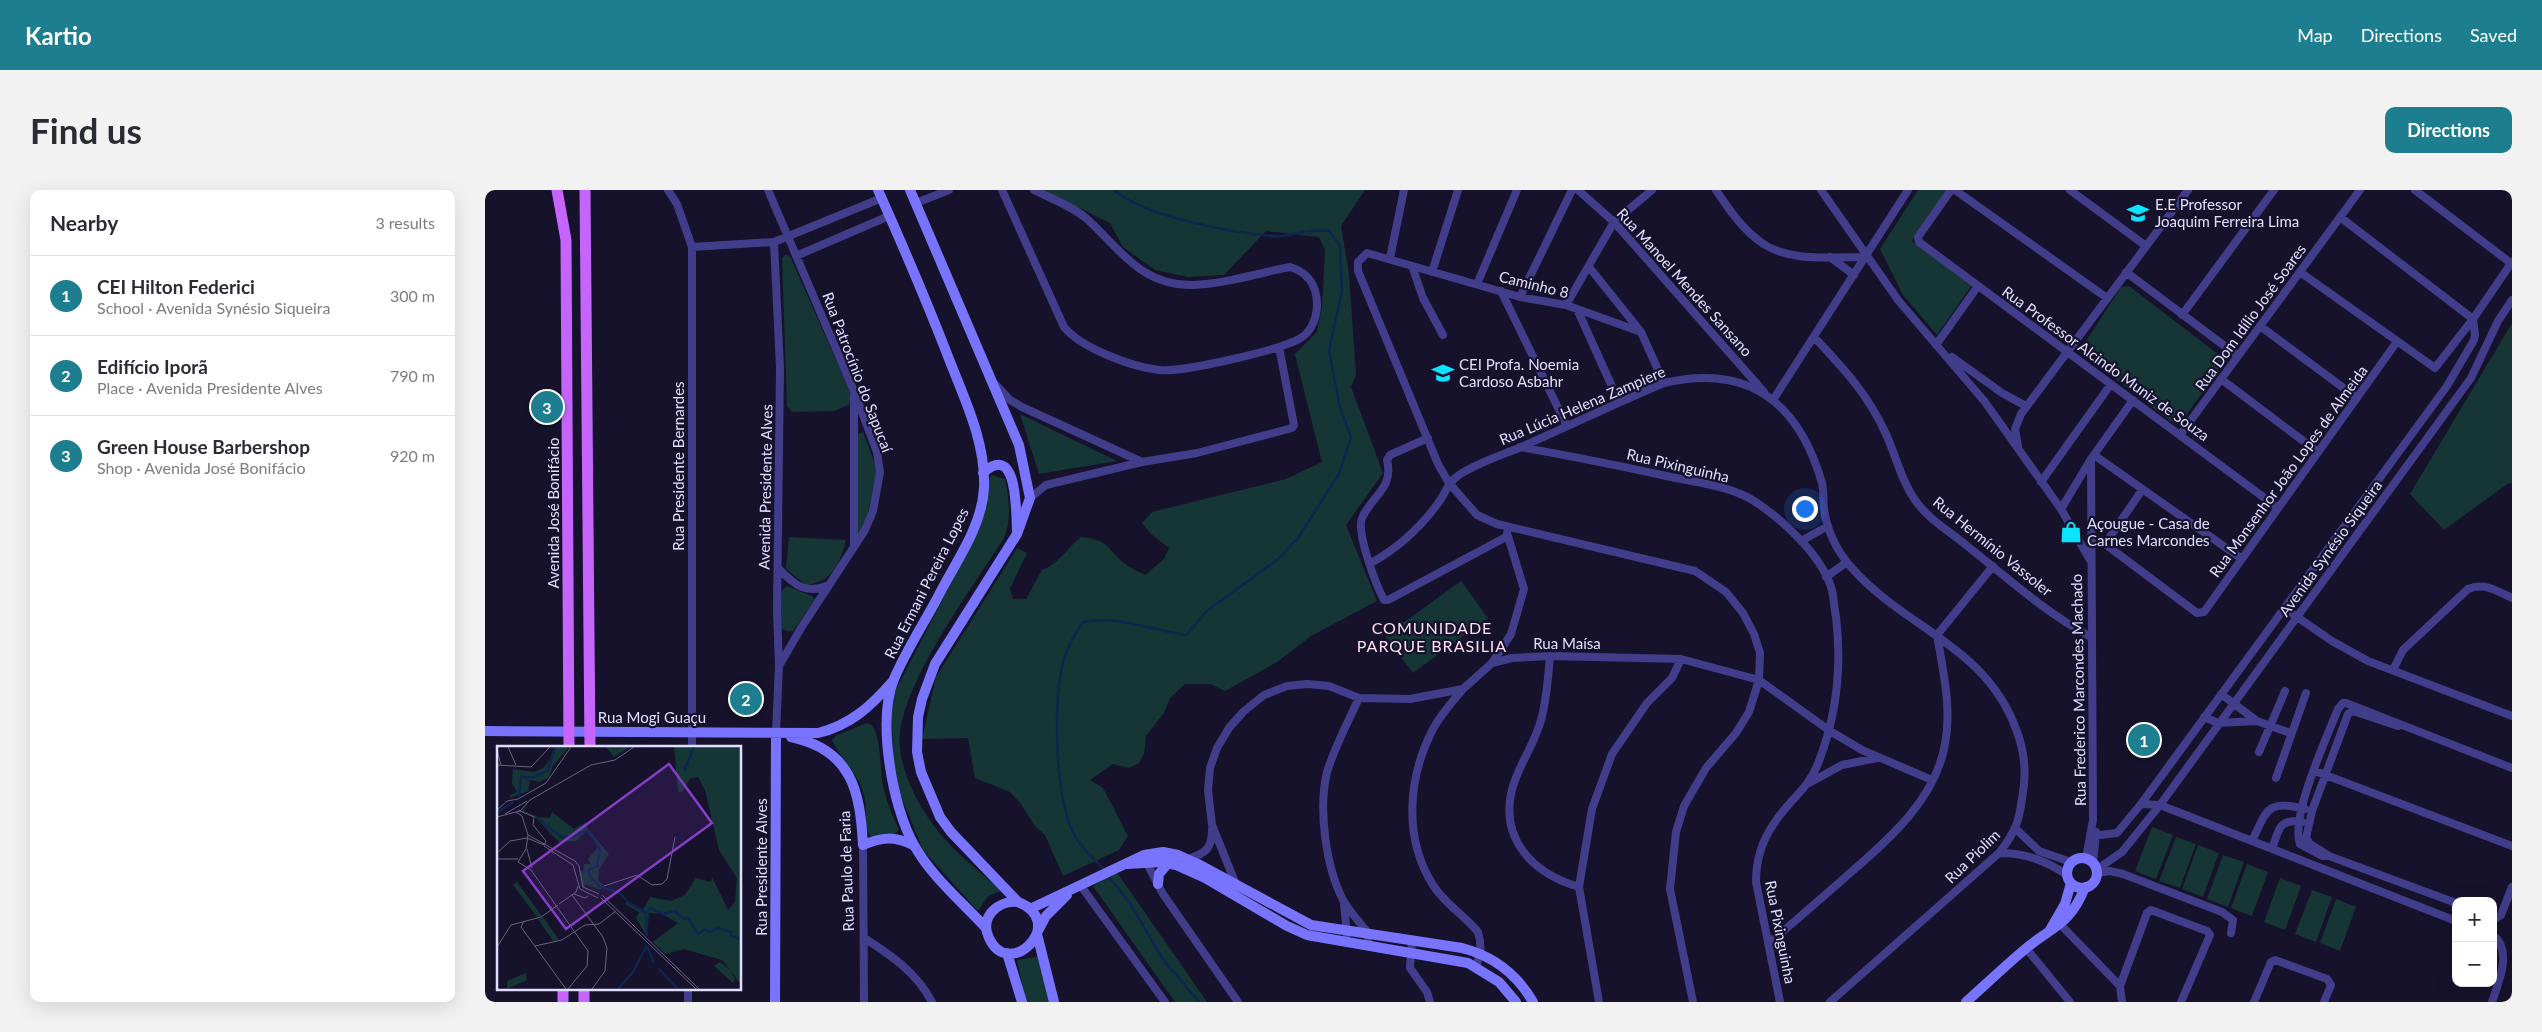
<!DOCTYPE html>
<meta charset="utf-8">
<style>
:root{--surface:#fff;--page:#f2f2f3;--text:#2b2b33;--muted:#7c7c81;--line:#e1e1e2;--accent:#1c7e8e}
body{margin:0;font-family:Lato,sans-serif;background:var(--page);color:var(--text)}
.controls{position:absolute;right:15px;bottom:15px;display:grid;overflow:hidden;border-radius:10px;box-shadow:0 5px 20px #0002}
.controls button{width:45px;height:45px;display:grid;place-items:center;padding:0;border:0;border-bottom:1px solid var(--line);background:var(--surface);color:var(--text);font:25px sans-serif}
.you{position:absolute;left:1319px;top:318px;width:18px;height:18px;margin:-12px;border:4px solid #fff;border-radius:50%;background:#1a73e8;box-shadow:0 0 0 8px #1a73e833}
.badge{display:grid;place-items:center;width:32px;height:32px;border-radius:50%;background:var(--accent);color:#fff;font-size:16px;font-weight:700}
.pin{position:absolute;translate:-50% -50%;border:2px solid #fff;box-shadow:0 1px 5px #0006}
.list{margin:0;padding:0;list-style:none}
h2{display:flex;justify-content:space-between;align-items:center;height:65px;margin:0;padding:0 20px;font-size:21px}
h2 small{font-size:16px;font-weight:400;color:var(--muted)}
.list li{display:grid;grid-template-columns:32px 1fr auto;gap:15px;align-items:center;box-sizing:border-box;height:80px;padding:0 20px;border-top:1px solid var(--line)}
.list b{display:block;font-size:19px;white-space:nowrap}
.list p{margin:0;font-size:16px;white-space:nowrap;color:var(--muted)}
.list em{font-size:16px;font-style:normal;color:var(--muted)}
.map{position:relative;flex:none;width:2027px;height:812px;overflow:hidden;border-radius:10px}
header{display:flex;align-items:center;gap:30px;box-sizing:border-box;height:70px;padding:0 25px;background:var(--accent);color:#fff}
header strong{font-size:24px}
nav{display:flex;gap:28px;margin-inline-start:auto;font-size:18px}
.intro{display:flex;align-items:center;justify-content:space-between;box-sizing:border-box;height:120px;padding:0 30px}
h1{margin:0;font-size:35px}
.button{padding:12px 22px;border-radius:10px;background:var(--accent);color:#fff;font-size:18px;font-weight:700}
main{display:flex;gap:30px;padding:0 30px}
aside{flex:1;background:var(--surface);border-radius:10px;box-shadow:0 5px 20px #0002}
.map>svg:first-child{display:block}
.green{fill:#153635}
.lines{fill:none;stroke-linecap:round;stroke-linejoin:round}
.stream{stroke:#0d254f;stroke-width:2.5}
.street{stroke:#413d8b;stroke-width:8}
.secondary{stroke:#7974fe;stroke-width:10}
.primary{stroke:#c665fe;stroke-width:11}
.labels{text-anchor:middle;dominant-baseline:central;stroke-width:4.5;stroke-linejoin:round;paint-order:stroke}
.poi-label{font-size:15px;fill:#e1ddff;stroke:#16122c;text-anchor:start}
.street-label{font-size:15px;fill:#e1ddff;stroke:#16122c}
.neighbourhood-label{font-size:16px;letter-spacing:1px;fill:#ffdff3;stroke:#16122c}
.inset-river{fill:none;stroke:#0d254f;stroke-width:2.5}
.inset-road{fill:none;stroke:#676380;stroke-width:1}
.view{fill:#853ec5;fill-opacity:0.15;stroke:#853ec5;stroke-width:2.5}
.inset-edge{fill:none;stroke:#e1ddff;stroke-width:2.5}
</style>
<header>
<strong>Kartio</strong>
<nav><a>Map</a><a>Directions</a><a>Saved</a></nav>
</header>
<div class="intro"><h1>Find us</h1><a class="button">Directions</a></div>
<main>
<aside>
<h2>Nearby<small>3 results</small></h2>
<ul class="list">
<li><span class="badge">1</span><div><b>CEI Hilton Federici</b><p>School · Avenida Synésio Siqueira</p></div><em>300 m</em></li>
<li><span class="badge">2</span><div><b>Edifício Iporã</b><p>Place · Avenida Presidente Alves</p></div><em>790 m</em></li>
<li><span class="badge">3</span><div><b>Green House Barbershop</b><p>Shop · Avenida José Bonifácio</p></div><em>920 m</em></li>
</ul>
</aside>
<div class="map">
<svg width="2027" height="812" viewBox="0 0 2027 812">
<rect width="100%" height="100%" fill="#16122c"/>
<path class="green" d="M558 0H880L856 36 864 84 871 185 866 197 898 283 861 335 892 411 826 446 792 472 740 501 725 494H700L685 508 679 523 661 546 659 564 654 573 644 578 628 574 605 590 618 598 643 646 634 660 578 686 560 645 550 636 536 614 525 602 490 588 483 548 437 549 451 487 532 358 542 363 525 398 528 409H541L557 380C574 374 582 358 596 347 624 350 621 358 639 373 645 378 653 381 660 385L679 369 684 358 666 344 657 333 667 322 801 289 837 272 810 164 832 142 837 117 840 60 834 47 781 41 739 85 703 87 670 80 638 57 625 33Z
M1433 0H1461L1427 51 1487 95 1452 145 1418 105 1395 59Z
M301 64 306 68 312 82 367 206 364 215 349 221 307 222 302 216 297 68Z
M1644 96 1738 168 1739 172 1700 227 1694 232 1688 233 1598 164 1596 159 1636 97Z
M2027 133V293L2022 294 1959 340 1925 304Z
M535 224 632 271 554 284Z
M378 242 392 279 381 333 375 342 369 340 370 245Z
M507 285 520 289C524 310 527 328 519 348 489 396 408 503 415 559 419 591 437 622 457 646 474 666 497 683 516 701L503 706 493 721 438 660 409 589 406 509 494 340 503 290Z
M304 347 361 350C355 373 348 392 321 395L301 379Z
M976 391 1003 428 928 483 900 446Z
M302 396 327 406 330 409 308 441H301L295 437 296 401Z
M382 533 387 535C396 550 395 572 397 590 400 607 406 624 414 639L410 644 386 647C377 635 383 619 379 605 374 583 355 569 347 550L352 545Z
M1667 637 1688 645 1671 689 1650 681Z
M1691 647 1711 654 1695 698 1674 691Z
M1713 655 1734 663 1718 707 1697 699Z
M1738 665 1759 672 1743 717 1722 709Z
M1762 674 1783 682 1767 726 1746 718Z
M631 681 722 812H690L608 696Z
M1795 688 1816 696 1800 740 1779 732Z
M1827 700 1847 707 1831 752 1810 744Z
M1851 709 1871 717 1855 761 1835 753Z
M556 766 564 812H541L532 770Z"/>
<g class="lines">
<path class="stream" d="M620 681C610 670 597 659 590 646 570 613 567 507 579 469 583 455 590 444 598 432 635 425 664 440 701 445L722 421 793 369 813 348 854 284 866 247 855 218 844 160 857 102 855 56 844 41C820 38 806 48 787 46 748 43 658 26 629 0
M623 686 645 713 677 768 714 812"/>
<path class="street" d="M183 0 192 14 207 57V557
M283 0 369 201 392 262 395 282 388 321 380 340 316 438 294 476
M517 0 579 137C596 158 647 177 674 180 696 183 794 160 814 149 835 138 838 101 821 86 817 81 811 79 805 77 773 83 740 94 708 95 656 96 636 60 602 29 587 16 567 9 549 0
M1093 0 1129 32 1279 202
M1231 0C1243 18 1255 36 1273 50 1301 73 1347 67 1381 67
M1336 0 1413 110 1500 212 1576 319 1605 370
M1466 0 1433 47 1434 52 1793 318
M1470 0 1622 108
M1585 0 1661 56
M1930 0 2027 74
M431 13 464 0
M1855 27 1988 129
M289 52 295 178 292 421 294 476 291 543
M207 57 289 52 397 8
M311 66 404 26
M1345 67 1369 85
M905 68 919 0
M927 76 938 108 958 145
M1104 77 1156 142
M947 82 973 0
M1641 82 1753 166
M1815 82 1950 178 1988 129 2027 72
M992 94 1032 0
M1016 101 1082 236
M1035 107 1087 0
M1081 115 1129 32 1167 0
M1092 119 1134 212
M1697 125 1789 0
M1775 136 1872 208
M1329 147C1358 178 1383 204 1401 244 1411 266 1416 290 1430 310 1442 328 1464 341 1481 355 1521 387 1561 423 1606 447
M1451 155 1493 96
M1467 167 1517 203 1541 216
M1736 189 1833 262
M1179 193 1156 142 1081 115 1035 107 882 63 873 72V81L953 274 964 293 992 325 1012 334 1210 381 1241 402 1258 423 1269 444 1275 463 1274 490 1264 522 1251 543 1221 578 1199 616 1191 642 1185 699 1208 812
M510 194 525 210 537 217 657 272
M1288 210 1423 0
M1695 245 1875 0
M943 248 905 265 902 270C909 299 887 305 877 328 871 342 891 395 899 410H903L1021 347
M1533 256 1530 239 1536 224 1703 0
M1035 257C1086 266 1136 276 1186 287 1214 293 1245 296 1269 311 1297 329 1336 365 1346 397 1349 406 1349 418 1351 427 1357 477 1352 524 1334 571 1323 601 1303 610 1288 635 1277 651 1271 672 1271 692L1295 812
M1609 265 1757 369
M1556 292 1626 194
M545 308 561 295 657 272 712 263 807 238 809 235 794 157
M1576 319 1606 269 1648 210
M1606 350 1620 354 1712 423 1719 422 1911 153
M1316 351 1343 336
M1620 354 1657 300
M369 357V206
M886 373C913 358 938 335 956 309 962 299 964 292 974 285 994 272 1015 266 1036 257 1084 236 1131 213 1179 193 1264 173 1314 213 1337 293 1339 302 1338 311 1339 319 1342 341 1352 361 1366 377 1419 438 1500 455 1531 539 1538 557 1541 575 1539 594 1535 626 1534 638 1514 663L1345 812
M293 378C309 395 321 405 344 395
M1341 387 1362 372
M1799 418 1847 451 1883 471 2027 526
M1065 466C1063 487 1062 509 1056 530 1050 553 1035 573 1028 596 1013 648 1047 683 1094 697
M1007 473 1026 444 1039 399 1022 343
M1908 480 1918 460 1983 399C1999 392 2012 401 2027 408
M978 499C968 511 956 524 948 539 923 587 918 648 948 695 959 713 980 726 993 742 997 755 996 763 991 776
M1736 504 1772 531 1805 543
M874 508C863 532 850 556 842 582 833 619 841 677 858 710 865 722 875 733 884 744L882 755
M1719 527 1733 533 1772 531
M1774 562 1800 501
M1830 581 2027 656
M1791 588 1821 503
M1324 593 1357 575 1392 568
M1656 614 1675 615 1971 731
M1531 639 1554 661 1586 672
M1606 646 1632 643 1656 614 1962 196 1989 150 1990 145 1988 129
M1767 651C1782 620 1782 609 1820 619
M378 655 379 812
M1787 659C1794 640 1793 628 1817 632
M1514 663C1540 663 1560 670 1582 685
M1844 666 1825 654 1821 648 1827 621 1863 524 1868 521 1913 536
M1601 668 1608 630 1606 269
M703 669C721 663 727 659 727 639
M660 670 678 704 753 812
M1608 673 1611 642
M1611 680 1637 662 1675 615 1986 188 2013 131 2027 110
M1612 683 1625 681 1638 684 1737 722 1748 730 1746 743
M596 696 680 812
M752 697 727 635 723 600 725 578 732 558 744 538 758 522 779 505 802 496 822 494 844 496 874 508 925 509 978 499 1007 473 1027 468 1065 466 1196 469 1274 490 1345 541 1377 560 1447 590
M859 713 862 745
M1971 713 1844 666H1837L1815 654C1805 627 1842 547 1853 519L1858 513H1861L2027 578
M2008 727 2011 728 2016 725 2027 697
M1571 730 1635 796 1637 812
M379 748C406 765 432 783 447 812
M927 750 925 778 942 802 945 812
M1284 753C1308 733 1332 712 1356 691 1398 654 1450 613 1460 554 1467 518 1458 481 1452 445L1508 376
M1541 758 1585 812
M1635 796 1662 723 1666 720 1722 741 1725 745 1696 812
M203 812V798
M1114 812 1094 697 1107 619 1127 564 1162 513 1187 488 1196 469
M1769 812 1786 772 1790 770 1842 789 1846 795 1839 812
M2007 812C2015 789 2027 760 2008 745"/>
<path class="secondary" d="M393 0C418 56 442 112 464 169 480 210 501 253 499 298 497 335 474 367 457 399 442 429 422 458 409 489 392 530 407 616 429 655 446 686 477 712 501 738
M425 0 534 255 545 308 532 344 450 474 437 509 433 527 432 562 436 582 455 627 466 642 533 712C584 732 524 792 504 748 494 727 513 710 533 712
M498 283C533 251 531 322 532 341
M0 541 333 543C366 535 386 516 408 491
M306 547C367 560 375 601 378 655 397 647 409 646 428 655
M1582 683a15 15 0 1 1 30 0a15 15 0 1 1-30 0Z
M642 674 676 672 691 675 720 688 802 736 822 745 983 773 1014 792 1031 812
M673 694 674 684 683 673
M545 719 659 665 678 662 693 665 713 674 826 735 977 758C1008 766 1032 784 1048 812
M1565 740 1580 714 1586 693
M553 741 561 726 582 705
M552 744 569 812
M522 763 537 812
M290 812 291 543
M1481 812C1500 795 1519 777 1539 760 1567 736 1585 736 1600 697"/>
<path class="primary" d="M72 0 81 50 84 557
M100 0 105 557
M78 812V798
M99 812V798"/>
</g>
<defs>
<g id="school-bare" transform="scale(1.725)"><path d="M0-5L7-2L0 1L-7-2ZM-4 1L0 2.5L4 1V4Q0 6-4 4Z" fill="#0ae4fe" stroke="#16122c" stroke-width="2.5" paint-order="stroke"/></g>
<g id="shop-bare" transform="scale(1.725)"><path d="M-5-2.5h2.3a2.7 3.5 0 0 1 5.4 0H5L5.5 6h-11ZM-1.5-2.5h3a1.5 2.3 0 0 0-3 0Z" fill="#0ae4fe" stroke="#16122c" stroke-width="2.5" paint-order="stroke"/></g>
</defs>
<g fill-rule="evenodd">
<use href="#school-bare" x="1653" y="23"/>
<use href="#school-bare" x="958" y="183"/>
<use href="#shop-bare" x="1586" y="342"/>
</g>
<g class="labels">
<g class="poi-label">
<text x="1670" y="14">E.E Professor<tspan x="1670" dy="17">Joaquim Ferreira Lima</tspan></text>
<text x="974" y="174">CEI Profa. Noemia<tspan x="974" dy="17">Cardoso Asbahr</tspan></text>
<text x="1602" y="333">Açougue - Casa de<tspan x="1602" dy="17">Carnes Marcondes</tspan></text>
</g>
<g class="street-label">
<text transform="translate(1200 92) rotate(48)">Rua Manoel Mendes Sansano</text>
<text transform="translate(1049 94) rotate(14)">Caminho 8</text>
<text transform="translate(1765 127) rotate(-54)">Rua Dom Idílio José Soares</text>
<text transform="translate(1621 173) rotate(36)">Rua Professor Alcindo Muniz de Souza</text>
<text transform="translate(373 182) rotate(69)">Rua Patrocínio do Sapucaí</text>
<text transform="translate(1097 215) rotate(-23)">Rua Lúcia Helena Zampiere</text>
<text transform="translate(1193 275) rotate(13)">Rua Pixinguinha</text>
<text transform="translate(193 276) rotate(-90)">Rua Presidente Bernardes</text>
<text transform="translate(1803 281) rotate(-54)">Rua Monsenhor João Lopes de Almeida</text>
<text transform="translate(280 297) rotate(-89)">Avenida Presidente Alves</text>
<text transform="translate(68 323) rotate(-90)">Avenida José Bonifácio</text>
<text transform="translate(1508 356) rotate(39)">Rua Hermínio Vassoler</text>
<text transform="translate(1845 358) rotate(-54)">Avenida Synésio Siqueira</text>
<text transform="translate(441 393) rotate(-63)">Rua Ermani Pereira Lopes</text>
<text x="1082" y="453">Rua Maísa</text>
<text transform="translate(1593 500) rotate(-91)">Rua Frederico Marcondes Machado</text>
<text x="167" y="527">Rua Mogi Guaçu</text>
<text transform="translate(1487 666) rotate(-44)">Rua Piolim</text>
<text transform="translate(276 677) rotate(-90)">Rua Presidente Alves</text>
<text transform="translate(361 681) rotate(-92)">Rua Paulo de Faria</text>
<text transform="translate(1296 742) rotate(79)">Rua Pixinguinha</text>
</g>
<g class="neighbourhood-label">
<text x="947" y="437">COMUNIDADE<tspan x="947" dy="18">PARQUE BRASILIA</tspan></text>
</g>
</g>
<g transform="translate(12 556)">
<rect width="244" height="244" fill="#16122c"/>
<path d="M57 1H72L56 20 52 31 43 36 27 33 33 35 31 44 37 43 13 52V49L20 46 15 37 16 23 37 26 46 22 54 12ZM109 1H133L117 11ZM177 1H242L244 4V239L234 225 238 233 236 237 217 220 223 216 233 224 225 214 187 203 168 208 156 196 181 177 165 168 152 167 150 191 139 172 142 166 128 158 131 155 146 164 153 151 174 155 188 149 199 132 214 136 215 131 231 164 238 156 240 132 222 104 208 44 201 31 193 33 185 46H181ZM29 60 27 65 41 71 53 72 55 66 77 83 89 76 90 82 112 108 102 124 101 135 106 138 104 144 90 139 86 141 83 123 86 126 87 118H94L91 113 101 101 90 85 79 95 62 96 39 72 24 65ZM20 136 45 170 40 171 16 139ZM46 171 62 194 57 196 41 173ZM29 227 30 234 10 243V235Z" fill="#153635"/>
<path class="inset-river" d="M187 25 197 1M22 51 24 31H37L51 24 58 1M0 67 16 56M39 71 64 91H75L91 84 103 103 100 120 92 124 93 130 102 140 123 147 130 155M131 156 149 167 153 162 166 168 178 165 186 173 191 172 201 188 208 183 213 186 220 182 234 186V190L244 193M149 167 150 190M150 200 157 217M161 222 181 243M121 243 136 226 150 199"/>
<path class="inset-road" d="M11 1 19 19M0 4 4 19M0 19 34 21 53 1M0 64 10 55 21 53 49 37 74 1M21 64 37 71 36 79 49 95 47 99 30 92M19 66 25 70 31 89 29 103 21 116 34 124 91 205 90 220 71 243M8 68 30 55M0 71 23 65 33 54 94 19 118 14 137 1M31 89 78 115 82 120 86 141 102 148M47 100 76 119 83 143 101 152M30 103 35 122M0 107 13 95 30 92M0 113H21M107 140 140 129 155 139 165 138 170 133 178 91M77 148 88 152 91 150M75 149 106 191 110 202 108 225 95 243M105 149 202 243M104 152 199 243M62 158 79 146 81 140M27 175 24 181 69 243M38 200 65 194 88 179 102 178 119 165M0 201 14 179 44 171 61 159"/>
<path class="view" d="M172 18 215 77 69 183 26 125Z"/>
<rect width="244" height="244" class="inset-edge"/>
</g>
</svg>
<div class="controls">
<button>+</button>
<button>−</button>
</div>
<div class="you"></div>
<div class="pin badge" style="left:1659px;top:550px">1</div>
<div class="pin badge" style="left:261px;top:509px">2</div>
<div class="pin badge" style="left:62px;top:217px">3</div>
</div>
</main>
